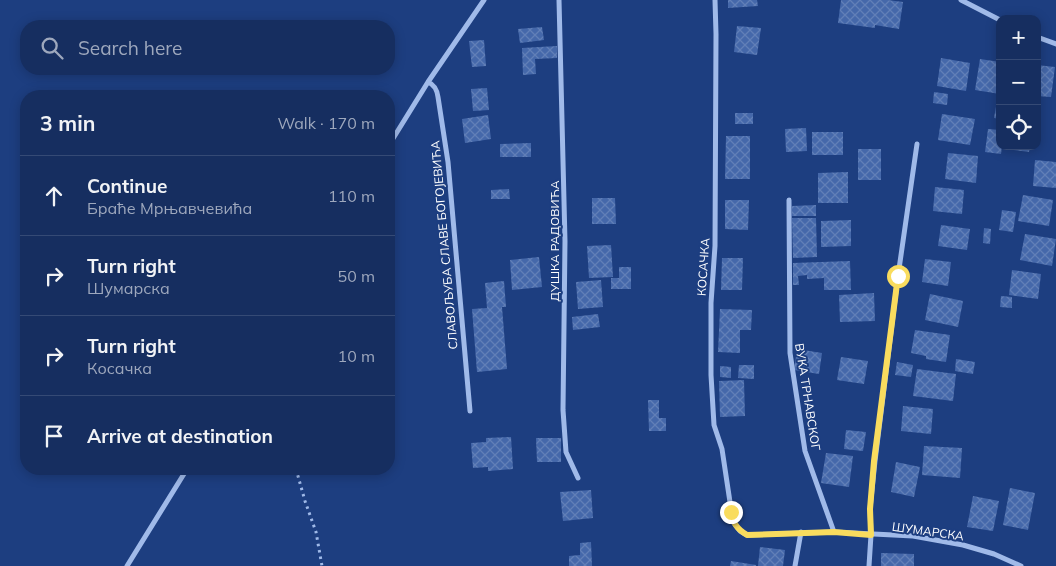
<!DOCTYPE html>
<meta charset="utf-8">
<style>
:root{--surface:#162e60;--page:#233a69;--text:#f1f3f6;--muted:#9ea8bd;--line:#354a75}
body{margin:0;font-family:Mulish,sans-serif;background:var(--page);color:var(--text)}
.controls{position:absolute;right:15px;top:15px;display:grid;overflow:hidden;border-radius:10px;box-shadow:0 2px 12px #0003}
.controls button{width:45px;height:45px;display:grid;place-items:center;padding:0;border:0;border-bottom:1px solid var(--line);background:var(--surface);color:var(--text);font:25px sans-serif}
.stop{position:absolute;width:15px;height:15px;margin:-11px;border:4px solid #f9dc5e;border-radius:50%;background:#fff}
.stop.end{background:#f9dc5e;border-color:#fff;box-shadow:0 1px 5px #0008}
.list{margin:0;padding:0;list-style:none}
h2{display:flex;justify-content:space-between;align-items:center;height:65px;margin:0;padding:0 20px;font-size:21px}
h2 small{font-size:16px;font-weight:400;color:var(--muted)}
.list li{display:grid;grid-template-columns:32px 1fr auto;gap:15px;align-items:center;box-sizing:border-box;height:80px;padding:0 20px;border-top:1px solid var(--line)}
.list b{display:block;font-size:19px;white-space:nowrap}
.list p{margin:0;font-size:16px;white-space:nowrap;color:var(--muted)}
.list em{font-size:16px;font-style:normal;color:var(--muted)}
.icon{flex:none;width:28px;height:28px;fill:none;stroke:currentColor;stroke-width:2;stroke-linecap:round;stroke-linejoin:round}
.map{position:relative;flex:none;width:1056px;height:566px;overflow:hidden}
.search{position:absolute;background:var(--surface);box-shadow:0 2px 12px #0003;left:20px;top:20px;width:375px;height:55px;display:flex;align-items:center;gap:12px;box-sizing:border-box;padding:0 18px;border-radius:20px;color:var(--muted);font-size:19px}
.panel{position:absolute;background:var(--surface);box-shadow:0 2px 12px #0003;left:20px;top:90px;width:375px;height:385px;border-radius:20px}
.map>svg:first-child{display:block}
.building{fill:url(#building-cross-hatch)}
.lines{fill:none;stroke-linecap:round;stroke-linejoin:round}
.path{stroke:#a0bae9;stroke-width:3;stroke-dasharray:2.5 4;stroke-linecap:butt}
.minor{stroke:#a0bae9;stroke-width:5}
.route{stroke:#f9dc5e;stroke-width:6}
.labels{text-anchor:middle;dominant-baseline:central;stroke-width:4;stroke-linejoin:round;paint-order:stroke}
.street-label{font-size:12px;fill:#fff;stroke:#1d3e80}
</style>
<div class="map">
<svg width="1056" height="566" viewBox="0 0 1056 566">
<defs>
<pattern id="building-cross-hatch" width="8" height="8" patternUnits="userSpaceOnUse" patternTransform="scale(1.25)"><rect width="8" height="8" fill="#4568aa"/><path d="M0 0l8 8M0 8l8-8" fill="none" stroke="#617fb7"/></pattern>
</defs>
<rect width="100%" height="100%" fill="#1d3e80"/>
<path class="building" d="M728 0H757L758 6 728 8Z
M841 0H888L903 2 899 29 875 25V28L838 23Z
M737 26 761 28 757 55 734 52Z
M542 27 544 40 520 43 518 29Z
M484 40 486 66 472 67 469 41Z
M557 46V58L535 59 536 74 523 75 522 48Z
M941 58 970 63 966 91 937 86Z
M980 59 1000 62V94L975 90Z
M1037 65 1055 67 1051 97 1037 96Z
M487 88 489 110 473 111 471 89Z
M934 92 948 94 947 105 933 103Z
M998 95H1000V119L994 118Z
M735 113H753V124H735Z
M942 114 975 119 970 145 938 140Z
M488 115 491 139 465 143 462 119Z
M806 128 807 151 786 152 785 129Z
M988 129 1000 130V146H1002L1001 154 985 152Z
M812 132H843V155H812Z
M726 136H750V179H725Z
M531 143V157H500V144Z
M1006 146H1030L1029 152 1006 149Z
M858 149H881V180H858Z
M948 153 978 156 976 183 945 179Z
M1035 160 1056 162V188L1033 186Z
M848 172V203H818V173Z
M935 187 964 190 962 214 933 211Z
M509 189 510 199H491V190Z
M1023 195 1053 200 1049 226 1018 221Z
M592 198H615L616 224H592Z
M725 200H749L748 230 725 229Z
M816 205V216H792V206Z
M1002 210 1016 212 1013 232 999 230Z
M792 218H816L817 257 793 258Z
M851 220V246L821 247V221Z
M941 225 970 229 967 250 938 246Z
M984 228 991 229 990 244 983 243Z
M1025 234 1056 239 1052 266 1020 260Z
M611 245 613 277 589 278 587 246Z
M539 257 542 287 512 290 510 260Z
M722 258H743L742 290H721Z
M925 259 951 262 948 286 922 282Z
M850 261 851 290H824V278L807 279V275L798 276 799 285H793V263Z
M619 267H631V289H611V278H619Z
M1012 270 1041 274 1038 299 1009 295Z
M601 280 603 307 578 309 576 282Z
M504 281 506 307H502L507 369 477 372 472 309 487 308 485 283Z
M874 293 875 321 840 322 839 295Z
M930 294 963 301 958 327 925 320Z
M1001 296 1012 297V308L1000 307Z
M720 309 752 310 751 330H740V353L718 352Z
M598 314 600 327 573 330 572 317Z
M915 330 950 335 946 362 926 359V356L911 353Z
M797 349 822 353 819 374 794 370Z
M841 357 868 361 864 384 837 380Z
M956 359 975 362 973 374 955 371Z
M897 362 913 365 911 377 895 375Z
M739 365H754V379L738 378Z
M720 366 731 367V378L720 377Z
M917 369 956 374 953 401 913 396Z
M744 380 745 416 720 417 719 381Z
M648 400H659V418H666V431H649Z
M903 406 933 409 931 434 901 431Z
M846 430 866 432 863 451 844 449Z
M511 437 513 469 488 471V467L473 468 471 443 486 442V438Z
M536 438H561V462H537Z
M924 446 962 448 960 478 922 475Z
M826 453 853 456 849 487 821 483Z
M896 462 920 467 914 497 891 492Z
M1010 488 1035 493 1028 530 1003 525Z
M591 490 593 518 563 521 560 492Z
M973 496 999 501 993 531 967 527Z
M591 542 592 566H569V556L580 555V543Z
M760 547 785 550 783 566H758Z
M881 553 914 554V566H881Z
M731 561 756 565V566H730Z"/>
<g class="lines">
<path class="path" d="M296 469 305 501 316 532 322 566"/>
<path class="minor" d="M559 0 565 241 563 410 566 452 578 478
M715 0 716 34 715 246 711 303V375L714 425 722 449 733 522 740 531 747 535 834 532 913 536 963 545 994 554 1021 566
M961 0 1000 20
M1037 37 1056 44
M428 82C435 85 437 90 438 97L448 162 470 411
M389 145 428 82 484 0
M789 200 790 353 805 451 834 532
M127 566 187 469
M795 566 801 532
M869 566 871 535 870 509 875 461 898 276 917 144"/>
</g>
<g class="lines">
<path class="route" d="M731 512C733 523 737 529 747 535L834 532 871 535 870 509 874 461 898 276"/>
</g>
<g class="labels">
<g class="street-label">
<text transform="translate(554 241) rotate(-90)">ДУШКА РАДОВИЋА</text>
<text transform="translate(444 245) rotate(-95)">СЛАВОЉУБА СЛАВЕ БОГОЈЕВИЋА</text>
<text transform="translate(703 267) rotate(-86)">КОСАЧКА</text>
<text transform="translate(808 397) rotate(81)">ВУКА ТРНАВСКОГ</text>
<text transform="translate(928 531) rotate(8)">ШУМАРСКА</text>
</g>
</g>
</svg>
<div class="controls">
<button>+</button>
<button>−</button>
<button><svg class="icon" aria-label="locate" viewBox="0 0 24 24"><circle cx="12" cy="12" r="6"/><path d="M12 2v4M12 18v4M2 12h4M18 12h4"/></svg></button>
</div>
<div class="stop" style="left:898px;top:276px"></div>
<div class="stop end" style="left:731px;top:512px"></div>
<div class="search"><svg class="icon" aria-label="search" viewBox="0 0 24 24"><circle cx="10" cy="10" r="6"/><path d="M15 15l6 6"/></svg>Search here</div>
<section class="panel">
<h2>3 min<small>Walk · 170 m</small></h2>
<ul class="list">
<li><svg class="icon" aria-label="ahead" viewBox="0 0 24 24"><path d="M12 20V5M6 11l6-6 6 6"/></svg><div><b>Continue</b><p>Браће Мрњавчевића</p></div><em>110 m</em></li>
<li><svg class="icon" aria-label="right" viewBox="0 0 24 24"><path d="M7 20v-9h11M14 6l5 5-5 5"/></svg><div><b>Turn right</b><p>Шумарска</p></div><em>50 m</em></li>
<li><svg class="icon" aria-label="right" viewBox="0 0 24 24"><path d="M7 20v-9h11M14 6l5 5-5 5"/></svg><div><b>Turn right</b><p>Косачка</p></div><em>10 m</em></li>
<li><svg class="icon" aria-label="arrive" viewBox="0 0 24 24"><path d="M6 21V4h12l-3 4 3 4H6"/></svg><div><b>Arrive at destination</b></div></li>
</ul>
</section>
</div>
